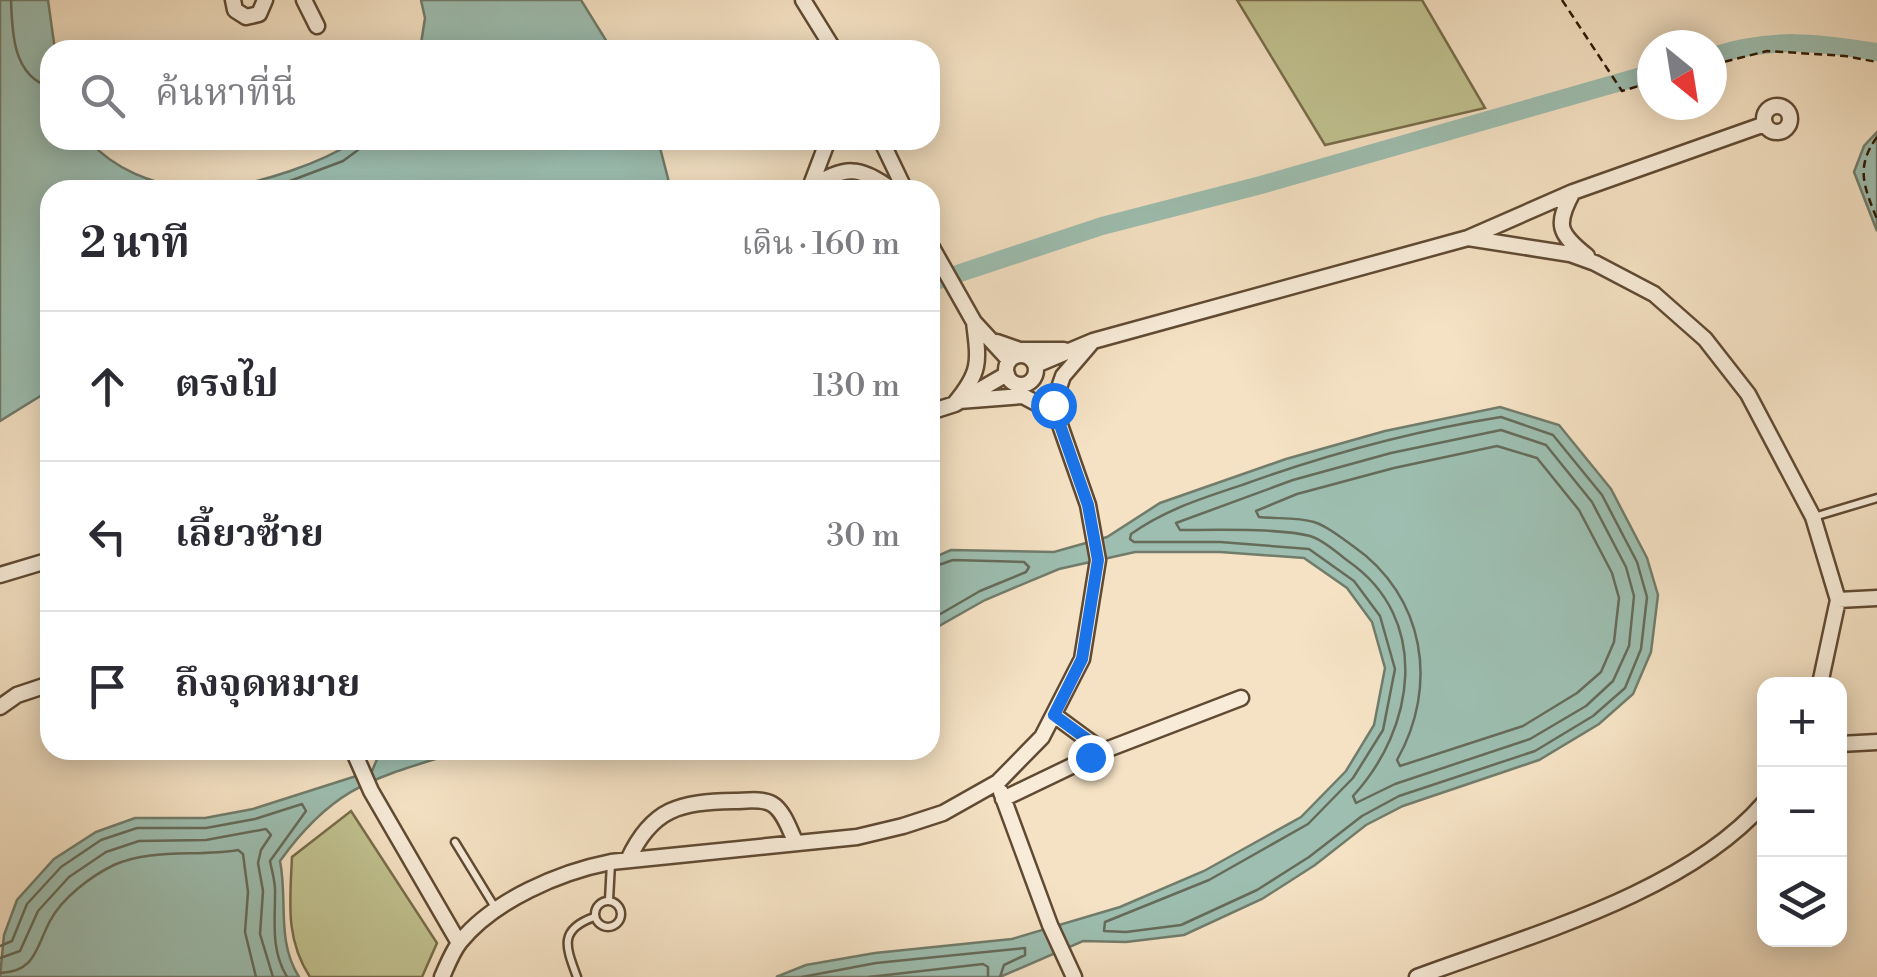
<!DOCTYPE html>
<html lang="th">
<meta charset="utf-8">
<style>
:root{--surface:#fff;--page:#f2f2f3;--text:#2b2b33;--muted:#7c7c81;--line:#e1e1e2}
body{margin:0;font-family:"Libre Bodoni","Noto Serif Thai",serif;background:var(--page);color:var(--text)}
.controls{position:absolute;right:30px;bottom:30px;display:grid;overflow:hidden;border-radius:20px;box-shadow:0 5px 25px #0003}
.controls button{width:90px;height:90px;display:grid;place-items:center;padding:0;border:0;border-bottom:2px solid var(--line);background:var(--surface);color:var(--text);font:50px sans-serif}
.compass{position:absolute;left:1637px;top:30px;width:90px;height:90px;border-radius:50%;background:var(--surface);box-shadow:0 5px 25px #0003;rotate:150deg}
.stop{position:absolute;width:30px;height:30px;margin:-22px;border:8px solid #1a73e8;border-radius:50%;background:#fff}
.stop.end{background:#1a73e8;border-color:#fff;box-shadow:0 2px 10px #0008}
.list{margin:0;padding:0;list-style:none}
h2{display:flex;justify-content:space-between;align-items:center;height:130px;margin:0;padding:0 40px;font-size:42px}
h2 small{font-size:32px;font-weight:400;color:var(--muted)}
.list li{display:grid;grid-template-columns:65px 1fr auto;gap:30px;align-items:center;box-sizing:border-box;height:150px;padding:0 40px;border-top:2px solid var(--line)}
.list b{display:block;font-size:38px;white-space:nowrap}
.list em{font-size:32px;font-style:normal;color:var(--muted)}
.icon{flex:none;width:55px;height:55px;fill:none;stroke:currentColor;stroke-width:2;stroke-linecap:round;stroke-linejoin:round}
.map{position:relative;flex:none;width:1877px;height:977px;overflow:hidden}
.search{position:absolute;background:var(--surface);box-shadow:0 5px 25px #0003;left:40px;top:40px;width:900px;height:110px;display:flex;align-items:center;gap:25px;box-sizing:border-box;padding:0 35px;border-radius:30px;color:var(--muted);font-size:38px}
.panel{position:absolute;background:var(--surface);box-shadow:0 5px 25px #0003;left:40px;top:180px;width:900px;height:580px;border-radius:30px}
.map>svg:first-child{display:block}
.green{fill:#c1c290;stroke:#786d4a;stroke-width:2.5}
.water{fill:#9dbeb0;stroke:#717c6b;stroke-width:2.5}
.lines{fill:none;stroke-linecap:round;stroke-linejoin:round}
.shore{stroke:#666b5a;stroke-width:2.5}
.canal{stroke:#9dbeb0;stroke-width:18}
.lane-casing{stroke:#604a33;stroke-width:11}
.street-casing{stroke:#604a33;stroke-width:19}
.path{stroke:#2e1803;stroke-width:2.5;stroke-dasharray:8 5;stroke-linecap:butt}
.lane{stroke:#f8ecd9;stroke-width:6}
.street{stroke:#f8ecd9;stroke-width:14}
.route{stroke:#1a73e8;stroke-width:12}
</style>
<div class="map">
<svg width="1877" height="977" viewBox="0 0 1877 977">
<rect width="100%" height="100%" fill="#f5e2c4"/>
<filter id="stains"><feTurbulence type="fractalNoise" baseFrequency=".002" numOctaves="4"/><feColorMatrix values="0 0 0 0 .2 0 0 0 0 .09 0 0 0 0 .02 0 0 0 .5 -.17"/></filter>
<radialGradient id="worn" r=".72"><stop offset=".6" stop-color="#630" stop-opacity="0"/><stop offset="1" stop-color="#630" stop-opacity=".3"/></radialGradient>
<path class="green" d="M1237 0H1422L1485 108 1325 145Z
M351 811 437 943 422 977H310C285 939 290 901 292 857Z"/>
<path class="water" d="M0 0H48L55 50H50V140H88C115 170 151 183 191 190H50V390L0 421Z
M421 0H581L612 50H420L425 18Z
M1877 132V231L1854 172 1864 146Z
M357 140H658L671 190H219C266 180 316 166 357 140Z
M1500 407 1559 425 1611 489 1647 558 1658 595 1651 652 1633 694 1599 724 1539 760 1403 806 1366 825 1315 865 1262 899 1184 935 1126 942 1083 941 1000 977H776L806 965 875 953 1012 939 1120 907 1204 871 1301 817 1346 771 1374 725 1385 668 1372 622 1347 588 1304 558 1220 552H1135L1059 569 985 600 930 631V559L951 550 1054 552 1107 537 1160 503 1286 459 1385 431Z
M381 750H464C377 778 336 783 280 861 288 901 276 940 299 977H0L4 935 17 900 54 859 96 832 135 818H205L253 809 372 771Z"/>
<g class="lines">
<path class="shore" d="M11 0C12 33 13 76 50 87
M266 190 343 161 358 150 361 140
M1501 417 1553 435 1602 495 1637 562 1647 597 1641 649 1625 688 1593 716 1535 751 1399 796 1362 816 1309 857 1257 890 1181 925 1126 932 1104 931 1105 922 1209 880 1308 824 1353 778 1383 730 1395 669 1380 616 1354 581 1309 549 1220 542H1134L1130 539 1131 534C1165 510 1202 498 1242 485 1325 455 1413 431 1501 417Z
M1501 430 1546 445 1592 502 1626 567 1634 596 1629 646 1613 681 1586 706 1530 739 1395 784 1356 803 1353 796C1415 729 1432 619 1348 561 1337 553 1324 540 1310 536 1280 528 1213 530 1180 530L1176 523 1293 480 1391 453Z
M1497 446 1537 458 1579 510 1612 573 1619 598 1614 642 1601 672 1577 693 1523 726 1400 766 1397 760C1439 686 1425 596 1353 546 1341 538 1328 526 1314 522 1297 517 1277 519 1259 517L1256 511 1297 494 1394 468Z
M930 568 953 560 1024 562 1029 567 1026 572 980 591 930 620
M0 946 12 941 27 904 61 867 101 840 137 828H206L255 819 302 804 306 811 270 861C272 872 276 883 275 895 275 924 271 950 287 977
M0 958 20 951 38 911 69 877 106 852 139 841 206 840 266 829 271 835 261 850 258 863 263 891 260 934 273 977
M0 973C36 972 36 947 50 921 62 898 91 876 114 865 151 848 198 857 238 850L243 854 248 892 245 932 256 977
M802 977 876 963 1025 948V955L1004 965 1000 977
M869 977 983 964 988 967V977"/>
<path class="canal" d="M1712 56C1773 37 1815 42 1877 52
M930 283 1102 226 1261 185 1652 73"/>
<g class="lane-casing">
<path id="lane" d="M1814 517 1877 498
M455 842 496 909
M609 900 611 863
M595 914a13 13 0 1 1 26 0a13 13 0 1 1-26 0Z
M577 977C566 947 558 930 594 917"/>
</g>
<g class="street-casing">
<path id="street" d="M233 0 235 10 246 17 259 14 265 0
M304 0 317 26
M803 0 834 50
M1764 119a13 13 0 1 1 26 0a13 13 0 1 1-26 0Z
M881 140 905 190
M810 188C844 166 860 165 892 190
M809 190 828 140
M1468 238 1570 254 1595 263 1654 294 1705 339 1748 394 1813 517 1838 600 1820 684
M930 244 974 322 1009 360
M1587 256C1558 233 1555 225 1573 192L1765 124
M997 342 1020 350H1064
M1006 370a15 15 0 1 1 30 0a15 15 0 1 1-30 0Z
M1036 365 1093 341 1468 238 1573 192
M959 401 1023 396 1057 414
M955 403C981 372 979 362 974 322
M930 412 955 404 1007 374
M0 575 50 560
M1838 600 1877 598
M0 707 17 695 50 684
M1054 715 1103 751
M1840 744 1877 742
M353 750 371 791 459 943
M1001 792 1050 925 1074 977
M1003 799 1103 751 1241 698
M628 860C652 808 680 802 734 801 745 801 762 798 772 804 784 811 790 831 796 843
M442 977C447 966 452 952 460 942 494 900 560 872 611 862L857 837 903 826 943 813 998 782 1042 737 1082 659 1098 560 1088 505 1053 405 1063 376 1093 341
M1417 977C1527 936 1686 893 1764 803"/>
</g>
<path class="path" d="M1562 0 1622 91 1652 82
M1712 65 1767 51 1845 56 1877 62
M1877 137C1855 167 1864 187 1877 219"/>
<use href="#lane" class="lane"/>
<use href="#street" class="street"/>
</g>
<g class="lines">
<path class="route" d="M1053 405 1088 505 1098 560 1082 659 1054 715 1103 751 1090 757"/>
</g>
<rect width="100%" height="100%" filter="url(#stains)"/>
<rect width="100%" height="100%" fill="url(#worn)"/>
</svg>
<div class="controls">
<button>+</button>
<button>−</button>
<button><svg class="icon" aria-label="layers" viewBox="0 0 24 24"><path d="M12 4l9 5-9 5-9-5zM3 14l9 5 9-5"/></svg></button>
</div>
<svg class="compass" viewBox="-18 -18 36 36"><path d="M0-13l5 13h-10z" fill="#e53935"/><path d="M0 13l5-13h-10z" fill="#7c7c81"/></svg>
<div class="stop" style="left:1053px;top:405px"></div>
<div class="stop end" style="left:1090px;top:757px"></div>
<div class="search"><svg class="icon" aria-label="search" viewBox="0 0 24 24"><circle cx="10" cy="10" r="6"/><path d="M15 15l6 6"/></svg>ค้นหาที่นี่</div>
<section class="panel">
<h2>2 นาที<small>เดิน · 160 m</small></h2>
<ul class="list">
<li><svg class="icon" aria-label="ahead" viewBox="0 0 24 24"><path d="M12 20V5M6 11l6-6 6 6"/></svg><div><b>ตรงไป</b></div><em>130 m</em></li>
<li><svg class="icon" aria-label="left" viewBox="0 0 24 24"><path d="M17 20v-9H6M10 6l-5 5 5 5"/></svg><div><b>เลี้ยวซ้าย</b></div><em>30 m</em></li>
<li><svg class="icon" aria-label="arrive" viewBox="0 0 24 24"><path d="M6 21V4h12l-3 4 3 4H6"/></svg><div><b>ถึงจุดหมาย</b></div></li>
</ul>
</section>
</div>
